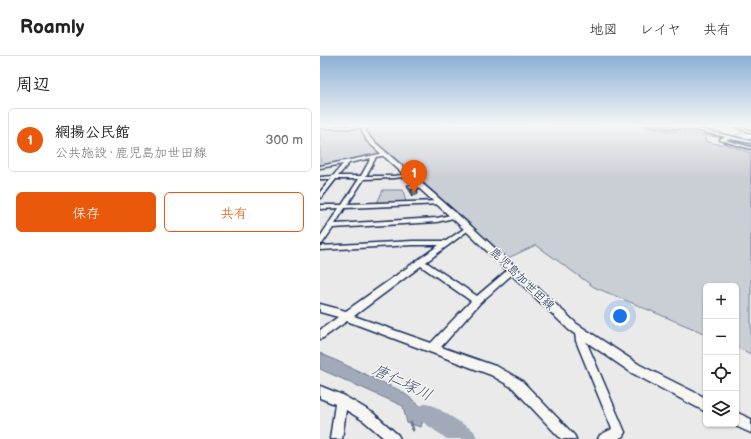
<!DOCTYPE html>
<html lang="ja">
<meta charset="utf-8">
<style>
:root{--surface:#fff;--page:#f2f2f2;--text:#222;--muted:#767676;--line:#e0e0e0;--accent:#ea580c}
body{margin:0;font-family:"Balsamiq Sans","Klee One",sans-serif;background:var(--page);color:var(--text)}
.controls{position:absolute;right:12px;bottom:12px;display:grid;overflow:hidden;border-radius:6px;box-shadow:0 1px 3px #0004}
.controls button{width:36px;height:36px;display:grid;place-items:center;padding:0;border:0;border-bottom:1px solid var(--line);background:var(--surface);color:var(--text);font:20px sans-serif}
.you{position:absolute;left:300px;top:260px;width:14px;height:14px;margin:-10px;border:3px solid #fff;border-radius:50%;background:#1a73e8;box-shadow:0 0 0 6px #1a73e833}
.badge{display:grid;place-items:center;width:26px;height:26px;border-radius:50%;background:var(--accent);color:#fff;font-size:13px;font-weight:700}
.pin{position:absolute;translate:-50% -33px;filter:drop-shadow(0 1px 2px #0008)}
.pin::after{content:'';position:absolute;top:21px;width:14px;height:12px;background:inherit;clip-path:polygon(0 0,100% 0,50% 100%)}
.list{margin:0;padding:0;list-style:none}
h2{display:flex;justify-content:space-between;align-items:center;height:52px;margin:0;padding:0 16px;font-size:17px}
h2 small{font-size:13px;font-weight:400;color:var(--muted)}
.list li{display:grid;grid-template-columns:26px 1fr auto;gap:12px;align-items:center;box-sizing:border-box;height:64px;margin:0 8px 8px;padding:0 8px;border:1px solid var(--line);border-radius:6px}
.list b{display:block;font-size:15px;white-space:nowrap}
.list p{margin:0;font-size:13px;white-space:nowrap;color:var(--muted)}
.list em{font-size:13px;font-style:normal;color:var(--muted)}
.actions{display:flex;gap:8px;padding:12px 16px}
.actions a{flex:1;padding:9px 0;border:1px solid var(--accent);border-radius:6px;text-align:center;font-size:14px;color:var(--accent)}
.actions .main{background:var(--accent);color:#fff}
.icon{flex:none;width:22px;height:22px;fill:none;stroke:currentColor;stroke-width:2;stroke-linecap:round;stroke-linejoin:round}
.map{position:relative;flex:none;width:431px;height:383px;overflow:hidden}
header{display:flex;align-items:center;gap:24px;box-sizing:border-box;height:56px;padding:0 20px;background:var(--surface);border-bottom:1px solid var(--line)}
header strong{font-size:19px}
nav{display:flex;gap:22px;margin-inline-start:auto;font-size:14px}
main{display:flex}
aside{flex:1;background:var(--surface)}
.map>svg:first-child{display:block}
.green{fill:#caced5;stroke:#727e9a}
.water{fill:#a2aaba;stroke:#6c7995}
.lines{fill:none;stroke-linecap:round;stroke-linejoin:round}
.stream-far1{stroke:#6c7995;stroke-width:1}
.stream{stroke:#6c7995;stroke-width:3}
.river{fill:#a2aaba;fill-rule:evenodd}
.minor-casing{stroke:#1b2f5e;stroke-width:3}
.major-casing{stroke:#1b2f5e;stroke-width:3}
.minor{fill:#f6f6f2;fill-rule:evenodd}
.major{fill:#f6f6f2;fill-rule:evenodd}
.wall{fill:#9da1aa;stroke:#1b2f5e}
.shaded-wall{fill:#7f838b;stroke:#1b2f5e}
.building{fill:#b6bbc6;stroke:#1b2f5e}
.labels{text-anchor:middle;dominant-baseline:central;stroke-width:3;stroke-linejoin:round;paint-order:stroke}
.street-label{font-size:12px;fill:#1b2f5e;stroke:#f6f6f2}
.near-water-label{font-size:16px;font-style:italic;fill:#44547a;stroke:#f6f6f2}
</style>
<header>
<strong>Roamly</strong>
<nav><a>地図</a><a>レイヤ</a><a>共有</a></nav>
</header>
<main>
<aside>
<h2>周辺<small></small></h2>
<ul class="list">
<li><span class="badge">1</span><div><b>網揚公民館</b><p>公共施設 · 鹿児島加世田線</p></div><em>300 m</em></li>
</ul>
<div class="actions"><a class="main">保存</a><a>共有</a></div>
</aside>
<div class="map">
<svg width="431" height="383" viewBox="0 0 431 383">
<rect width="100%" height="100%" fill="#e9eae9"/>
<filter id="ink" filterUnits="userSpaceOnUse"><feTurbulence type="fractalNoise" baseFrequency=".025" numOctaves="2"/><feDisplacementMap in="SourceGraphic" scale="8" xChannelSelector="R" yChannelSelector="G"/><feConvolveMatrix kernelMatrix="1 2 1 2 8 2 1 2 1" color-interpolation-filters="sRGB"/></filter>
<g filter="url(#ink)">
<path class="green" d="M53 69H322L359 74 361 72 387 77 385 85 397 88H406L431 97V298L416 291V230H386V278L274 231 216 189 188 202 65 98 0 109V72H46Z
M63 134H83L86 147H57Z"/>
<path class="water" d="M0 297 81 335 121 366 103 364 101 371 87 367 83 350 0 313Z"/>
<g class="lines">
<path class="stream-far1" d="M306 69 405 82
M410 69 423 76 411 81"/>
<path class="stream" d="M91 367 93 374"/>
<path class="river" d="M107 347 114 350 154 375 157 383H127L100 364 97 357 100 350Z"/>
<g class="minor-casing">
<path id="minor" d="M326 69H335L375 72 431 85V87L411 83 405 84 431 91V93L400 84 401 82 406 81 375 74Z
M413 69H417L431 75V77Z
M0 70H44L46 71 44 72H0Z
M65 97 67 98V99L56 101 46 120H74L89 118 91 119V120L74 122 44 123 28 148 120 145 122 146V148L25 152 15 168 117 162 135 158 138 160 137 161 117 166 13 172 2 188H0V181L19 152 0 153V149H22L39 123H16L2 141 0 142V136L11 123H0V121L13 120 23 108 0 112V110ZM51 102 41 120H18L29 107Z
M148 170 150 171 151 172 150 173 106 206 157 240 190 212H196L197 214 160 247 121 291 178 311 201 324 254 379 256 383H241L193 332 171 319 27 265 3 282 0 283V274L18 261 0 256V248L26 255 119 189H93L0 194V190L93 185H126ZM101 210 151 245 111 287 34 260Z
M260 272 263 273 266 285 305 376 303 380 298 383H278L280 379 292 373 256 285 255 276 257 273Z
M0 330 25 340 26 341 53 357 78 379 80 383H65L44 365 26 354 22 383H10L15 348 0 342Z"/>
</g>
<g class="major-casing">
<path id="major" d="M44 69H48L46 75 51 83 151 170 257 268 320 309 386 342V356L312 317 249 274 145 174 47 85 42 75Z
M416 356 431 363V377L411 368H416Z"/>
</g>
<use href="#minor" class="minor"/>
<use href="#major" class="major"/>
</g>
<path class="wall" d="M87 129 98 138 93 140 89 134Z"/>
<path class="shaded-wall" d="M97 132 98 138 93 140 91 134Z"/>
<path class="building" d="M92 128 97 132 91 134 87 129Z"/>
</g>
<linearGradient id="sky" x2="0" y2="1"><stop stop-color="#8cb0d6"/><stop offset="0.57" stop-color="#f5f6f5"/><stop offset="1" stop-color="#f5f6f5" stop-opacity="0"/></linearGradient>
<rect width="431" height="122" fill="url(#sky)"/>
<g class="labels">
<g class="street-label">
<text transform="translate(202 223) rotate(44)">鹿児島加世田線</text>
</g>
<g class="near-water-label">
<text transform="translate(82 327) rotate(26)">唐仁塚川</text>
</g>
</g>
</svg>
<div class="controls">
<button>+</button>
<button>−</button>
<button><svg class="icon" aria-label="locate" viewBox="0 0 24 24"><circle cx="12" cy="12" r="6"/><path d="M12 2v4M12 18v4M2 12h4M18 12h4"/></svg></button>
<button><svg class="icon" aria-label="layers" viewBox="0 0 24 24"><path d="M12 4l9 5-9 5-9-5zM3 14l9 5 9-5"/></svg></button>
</div>
<div class="you"></div>
<div class="pin badge" style="left:94px;top:137px">1</div>
</div>
</main>
